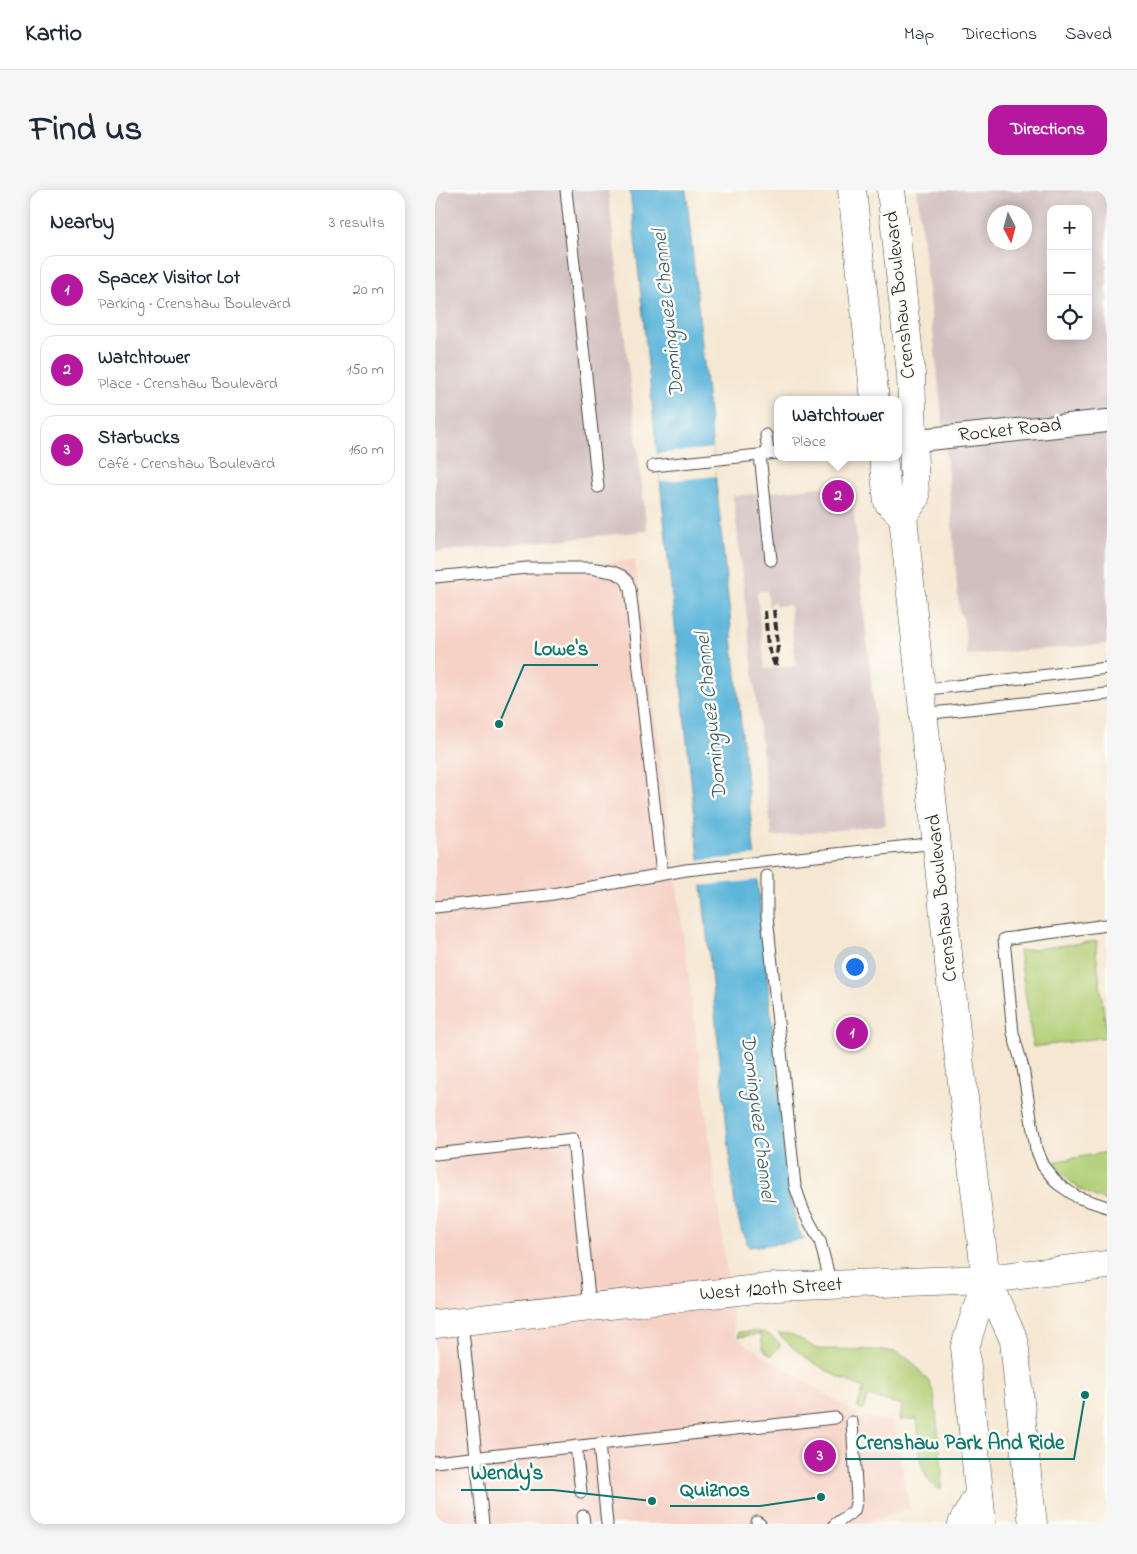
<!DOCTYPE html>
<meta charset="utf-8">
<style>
:root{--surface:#fff;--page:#f6f6f7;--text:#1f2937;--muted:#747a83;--line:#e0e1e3;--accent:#b5179e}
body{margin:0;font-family:"Indie Flower",sans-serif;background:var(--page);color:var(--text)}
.controls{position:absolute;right:15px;top:15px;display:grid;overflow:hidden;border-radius:10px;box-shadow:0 2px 12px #0003}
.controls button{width:45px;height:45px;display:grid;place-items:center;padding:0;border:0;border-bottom:1px solid var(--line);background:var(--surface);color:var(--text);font:25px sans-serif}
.compass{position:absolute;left:552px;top:15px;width:45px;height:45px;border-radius:50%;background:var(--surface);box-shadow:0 2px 12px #0003;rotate:174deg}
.you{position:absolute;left:419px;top:776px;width:18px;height:18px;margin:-12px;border:4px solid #fff;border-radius:50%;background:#1a73e8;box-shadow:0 0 0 8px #1a73e833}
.badge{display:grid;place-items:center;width:32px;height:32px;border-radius:50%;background:var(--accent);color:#fff;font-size:16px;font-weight:700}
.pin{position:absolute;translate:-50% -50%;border:2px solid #fff;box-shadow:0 1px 5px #0006}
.popup{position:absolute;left:339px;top:206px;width:128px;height:65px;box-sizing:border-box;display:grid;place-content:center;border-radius:10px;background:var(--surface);filter:drop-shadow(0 1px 4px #0005);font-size:16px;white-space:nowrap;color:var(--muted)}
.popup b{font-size:19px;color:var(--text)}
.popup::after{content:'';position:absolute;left:50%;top:100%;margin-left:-10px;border:10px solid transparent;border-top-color:var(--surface)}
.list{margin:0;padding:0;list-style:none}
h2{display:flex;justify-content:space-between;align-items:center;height:65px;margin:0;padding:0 20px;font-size:21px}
h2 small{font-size:16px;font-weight:400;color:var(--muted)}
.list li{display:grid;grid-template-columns:32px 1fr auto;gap:15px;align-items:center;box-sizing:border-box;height:70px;margin:0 10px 10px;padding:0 10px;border:1px solid var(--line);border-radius:15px}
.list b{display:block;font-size:19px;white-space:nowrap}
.list p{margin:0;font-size:16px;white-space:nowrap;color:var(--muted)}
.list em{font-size:16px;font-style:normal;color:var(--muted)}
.icon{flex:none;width:28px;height:28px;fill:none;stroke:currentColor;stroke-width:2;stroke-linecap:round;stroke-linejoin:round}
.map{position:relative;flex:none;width:672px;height:1334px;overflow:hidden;border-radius:15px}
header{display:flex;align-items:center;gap:30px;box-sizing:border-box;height:70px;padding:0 25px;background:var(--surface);border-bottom:1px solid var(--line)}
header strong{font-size:24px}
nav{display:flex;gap:28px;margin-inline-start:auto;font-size:18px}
.intro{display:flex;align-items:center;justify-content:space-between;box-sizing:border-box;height:120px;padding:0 30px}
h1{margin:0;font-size:35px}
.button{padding:12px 22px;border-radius:15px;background:var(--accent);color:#fff;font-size:18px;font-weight:700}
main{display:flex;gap:30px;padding:0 30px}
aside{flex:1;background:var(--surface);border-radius:15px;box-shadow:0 2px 12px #0003}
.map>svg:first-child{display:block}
.built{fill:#f6d1c5}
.industrial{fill:#d1bfbf;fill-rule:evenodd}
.green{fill:#b1ce75;stroke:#6e7c50}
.water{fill:#5db6da;stroke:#447082}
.pier{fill:#f5e7d1}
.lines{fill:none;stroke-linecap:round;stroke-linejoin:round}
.service-casing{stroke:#494744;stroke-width:13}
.minor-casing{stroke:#494744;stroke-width:24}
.tertiary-casing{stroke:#494744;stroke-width:29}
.primary-casing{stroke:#494744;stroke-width:29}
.motorway-casing{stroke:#494744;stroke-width:29}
.service{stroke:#fff;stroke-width:11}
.minor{stroke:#fff;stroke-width:22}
.tertiary{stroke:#fff;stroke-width:28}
.primary{stroke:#fff;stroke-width:28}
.motorway{stroke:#fff;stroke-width:28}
.rail{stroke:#2b2b2b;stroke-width:4;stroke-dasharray:8 4;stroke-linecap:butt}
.labels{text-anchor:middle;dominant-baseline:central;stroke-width:5;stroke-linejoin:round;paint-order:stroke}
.street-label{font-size:20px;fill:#2b2b2b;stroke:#fdfcf7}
.water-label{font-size:21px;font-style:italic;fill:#3c5c68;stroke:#fdfcf7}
.leader{fill:none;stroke:#0f766e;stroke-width:2}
.callout-dot{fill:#0f766e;stroke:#fdfcf7;stroke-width:2}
.callout-label{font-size:21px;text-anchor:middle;font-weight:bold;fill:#0f766e;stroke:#fdfcf7;stroke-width:5;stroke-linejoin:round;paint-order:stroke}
</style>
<header>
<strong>Kartio</strong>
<nav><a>Map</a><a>Directions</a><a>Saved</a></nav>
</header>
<div class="intro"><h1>Find us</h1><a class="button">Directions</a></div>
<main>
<aside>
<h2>Nearby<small>3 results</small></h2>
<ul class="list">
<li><span class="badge">1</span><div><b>SpaceX Visitor Lot</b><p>Parking · Crenshaw Boulevard</p></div><em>20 m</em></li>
<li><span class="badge">2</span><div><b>Watchtower</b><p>Place · Crenshaw Boulevard</p></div><em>150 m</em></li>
<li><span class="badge">3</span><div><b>Starbucks</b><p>Café · Crenshaw Boulevard</p></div><em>160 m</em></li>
</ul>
</aside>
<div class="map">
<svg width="672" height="1334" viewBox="0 0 672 1334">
<rect width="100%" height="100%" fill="#fdfcf7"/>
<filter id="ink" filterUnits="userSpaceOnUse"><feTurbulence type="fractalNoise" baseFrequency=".02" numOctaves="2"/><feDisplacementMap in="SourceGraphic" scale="10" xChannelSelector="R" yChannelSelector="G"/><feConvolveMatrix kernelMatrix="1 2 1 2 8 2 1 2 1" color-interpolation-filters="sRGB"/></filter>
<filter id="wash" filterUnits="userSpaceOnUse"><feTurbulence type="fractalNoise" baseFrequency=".0096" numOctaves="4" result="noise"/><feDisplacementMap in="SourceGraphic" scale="20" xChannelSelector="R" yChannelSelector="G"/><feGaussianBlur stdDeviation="1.12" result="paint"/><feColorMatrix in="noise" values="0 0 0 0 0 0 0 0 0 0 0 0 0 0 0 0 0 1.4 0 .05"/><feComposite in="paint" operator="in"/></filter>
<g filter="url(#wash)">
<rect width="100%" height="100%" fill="#f5e7d1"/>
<path class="built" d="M200 370 300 1147 425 1226 459 1232 475 1318 428 1334H0V388Z"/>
<path class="industrial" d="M0 0H173L212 341 0 362Z
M482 0H672V454L532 465 529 432 524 419 511 262ZM616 19H653V146H616ZM560 22H590V52H560Z
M416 294 451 635 337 647 298 306ZM322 401H332L334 417 336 416V413L340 412 341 416 355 415 361 476 330 479Z"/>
<path class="green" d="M662 751 661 762 672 847 598 857 584 761Z
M672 962V1011C647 1003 634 993 618 972Z
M304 1142C326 1141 330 1139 346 1155L336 1166 328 1159 326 1144 303 1147Z
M343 1143 358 1145 382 1159 448 1160 460 1162 472 1168 479 1174 494 1192 499 1204 507 1280 506 1300C481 1290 485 1252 482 1229L465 1230 467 1215 433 1206 428 1219 422 1218 429 1198C398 1186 365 1168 343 1143Z"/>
<path class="water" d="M195 0H251L354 999 362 1037 369 1050 314 1057 307 1042 300 1016Z"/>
<path class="pier" d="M278 258 281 286 225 292 222 264Z
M322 665 324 690 264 696 262 671Z"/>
</g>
<g filter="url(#ink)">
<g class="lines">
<g class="service-casing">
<path id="service" d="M131 0 163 297
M331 245 333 264
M325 265 336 370
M218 276 343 263
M0 387 92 378H155L178 382 187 386 192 391 195 399 227 684
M486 500 672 478
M488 524 672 504
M332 686V726L360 996 369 1022 385 1051 396 1094
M0 717 112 705 251 680 502 653
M672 735 569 749 578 843 588 878 601 959 608 976 623 994 642 1007 672 1017
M0 964 138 949 155 1117
M27 1131 48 1334
M164 1254 172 1334
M141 1256 146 1302
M0 1272 400 1228
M148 1326 149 1334
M322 1332 325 1334
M400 1334 419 1321 422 1309 417 1232"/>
</g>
<g class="minor-casing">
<path id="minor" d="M463 252 672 231"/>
</g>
<g class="tertiary-casing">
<path id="tertiary" d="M0 1134 340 1097 551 1089"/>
</g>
<g class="primary-casing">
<path id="primary" d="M417 0 440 210
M456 0 476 184 480 309 468 326 522 851 551 1089 579 1150 593 1294 598 1334
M448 267 453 312 468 326
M551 1089 672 1075
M547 1334 530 1157 551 1089"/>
</g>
<g class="motorway-casing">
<path id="motorway" d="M527 1334 544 1304"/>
</g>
<use href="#service" class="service"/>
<use href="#minor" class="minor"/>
<use href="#tertiary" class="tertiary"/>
<use href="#primary" class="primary"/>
<use href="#motorway" class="motorway"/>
<path class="rail" d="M339 420 343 455 341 475
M330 421 333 456 341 478"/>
</g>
</g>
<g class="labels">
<g class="street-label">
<text transform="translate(466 105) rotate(-96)">Crenshaw Boulevard</text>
<text transform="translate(575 241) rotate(-6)">Rocket Road</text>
<text transform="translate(508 708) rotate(-96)">Crenshaw Boulevard</text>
<text transform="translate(336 1100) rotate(-4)">West 120th Street</text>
</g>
<g class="water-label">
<text transform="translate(234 123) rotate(-96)">Dominguez Channel</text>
<text transform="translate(277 526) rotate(-96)">Dominguez Channel</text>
<text transform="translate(322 928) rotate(83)">Dominguez Channel</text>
</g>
</g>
<path class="leader" d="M64 534L89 475H163M650 1205L639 1269H410M217 1311L118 1300H26M386 1307L325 1316H235"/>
<g class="callout-dot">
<circle cx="64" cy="534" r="5"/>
<circle cx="650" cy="1205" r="5"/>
<circle cx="217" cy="1311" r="5"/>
<circle cx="386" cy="1307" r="5"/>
</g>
<g class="callout-label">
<text x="126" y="465">Lowe's</text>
<text x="525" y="1259">Crenshaw Park And Ride</text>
<text x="72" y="1289">Wendy's</text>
<text x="280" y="1306">Quiznos</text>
</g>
</svg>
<div class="controls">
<button>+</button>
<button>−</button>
<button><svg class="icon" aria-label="locate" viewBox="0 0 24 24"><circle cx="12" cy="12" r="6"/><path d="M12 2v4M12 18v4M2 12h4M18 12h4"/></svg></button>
</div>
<svg class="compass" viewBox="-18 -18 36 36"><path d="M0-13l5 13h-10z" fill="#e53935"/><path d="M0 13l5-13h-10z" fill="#747a83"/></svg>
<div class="you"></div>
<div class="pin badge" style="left:417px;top:843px">1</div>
<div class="pin badge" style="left:403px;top:306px">2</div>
<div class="popup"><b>Watchtower</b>Place</div>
<div class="pin badge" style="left:385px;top:1266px">3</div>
</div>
</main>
